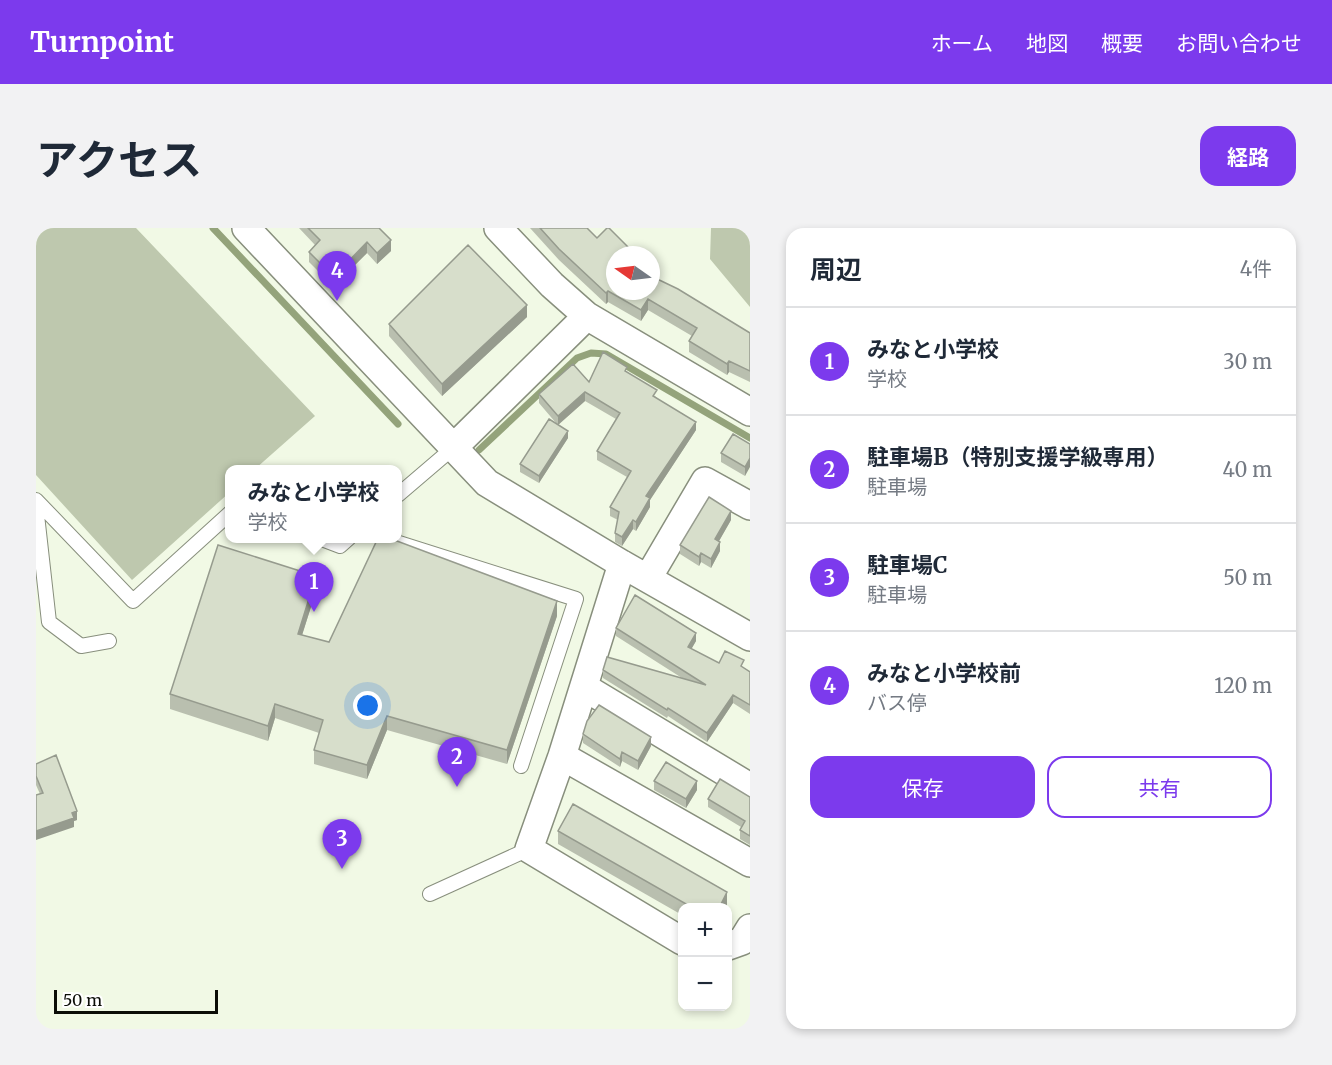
<!DOCTYPE html>
<html lang="ja">
<meta charset="utf-8">
<style>
:root{--surface:#fff;--page:#f2f2f3;--text:#1f2937;--muted:#747a83;--line:#e0e1e3;--accent:#7c3aed}
body{margin:0;font-family:Merriweather,"Noto Sans JP",serif;background:var(--page);color:var(--text)}
.controls{position:absolute;right:18px;bottom:18px;display:grid;overflow:hidden;border-radius:12px;box-shadow:0 3px 9px #0003}
.controls button{width:54px;height:54px;display:grid;place-items:center;padding:0;border:0;border-bottom:2px solid var(--line);background:var(--surface);color:var(--text);font:30px sans-serif}
.compass{position:absolute;left:570px;top:18px;width:54px;height:54px;border-radius:50%;background:var(--surface);box-shadow:0 3px 9px #0003;rotate:284deg}
.scale{position:absolute;left:18px;bottom:15px;width:164px;box-sizing:border-box;padding-left:6px;border:3px solid #0b0d07;border-top:0;font-size:16px;line-height:21px;white-space:nowrap;color:#0b0d07;-webkit-text-stroke:4px #fff;paint-order:stroke}
.you{position:absolute;left:332px;top:478px;width:21px;height:21px;margin:-15px;border:4px solid #fff;border-radius:50%;background:#1a73e8;box-shadow:0 0 0 9px #1a73e833}
.badge{display:grid;place-items:center;width:39px;height:39px;border-radius:50%;background:var(--accent);color:#fff;font-size:20px;font-weight:700}
.pin{position:absolute;translate:-50% -50px;filter:drop-shadow(0 2px 3px #0008)}
.pin::after{content:'';position:absolute;top:32px;width:21px;height:18px;background:inherit;clip-path:polygon(0 0,100% 0,50% 100%)}
.popup{position:absolute;left:189px;top:237px;width:177px;height:78px;box-sizing:border-box;display:grid;place-content:center;border-radius:12px;background:var(--surface);filter:drop-shadow(0 2px 4px #0005);font-size:20px;white-space:nowrap;color:var(--muted)}
.popup b{font-size:22px;color:var(--text)}
.popup::after{content:'';position:absolute;left:50%;top:100%;margin-left:-12px;border:12px solid transparent;border-top-color:var(--surface)}
.list{margin:0;padding:0;list-style:none}
h2{display:flex;justify-content:space-between;align-items:center;height:78px;margin:0;padding:0 24px;font-size:26px}
h2 small{font-size:20px;font-weight:400;color:var(--muted)}
.list li{display:grid;grid-template-columns:39px 1fr auto;gap:18px;align-items:center;box-sizing:border-box;height:108px;padding:0 24px;border-top:2px solid var(--line)}
.list b{display:block;font-size:22px;white-space:nowrap}
.list p{margin:0;font-size:20px;white-space:nowrap;color:var(--muted)}
.list em{font-size:20px;font-style:normal;color:var(--muted)}
.actions{display:flex;gap:12px;padding:18px 24px}
.actions a{flex:1;padding:14px 0;border:2px solid var(--accent);border-radius:18px;text-align:center;font-size:21px;color:var(--accent)}
.actions .main{background:var(--accent);color:#fff}
.map{position:relative;flex:none;width:714px;height:801px;overflow:hidden;border-radius:18px}
header{display:flex;align-items:center;gap:36px;box-sizing:border-box;height:84px;padding:0 30px;background:var(--accent);color:#fff}
header strong{font-size:28px}
nav{display:flex;gap:33px;margin-inline-start:auto;font-size:21px}
.intro{display:flex;align-items:center;justify-content:space-between;box-sizing:border-box;height:144px;padding:0 36px}
h1{margin:0;font-size:42px}
.button{padding:15px 27px;border-radius:18px;background:var(--accent);color:#fff;font-size:21px;font-weight:700}
main{display:flex;gap:36px;padding:0 36px}
aside{flex:1;background:var(--surface);border-radius:18px;box-shadow:0 3px 9px #0003}
.map>svg:first-child{display:block}
.green{fill:#bec8ae}
.lines{fill:none;stroke-linecap:round;stroke-linejoin:round}
.stream{stroke:#94a37b;stroke-width:7}
.lane-casing{stroke:#888f7d;stroke-width:16}
.street-casing{stroke:#888f7d;stroke-width:30}
.lane{stroke:#fff;stroke-width:14}
.street{stroke:#fff;stroke-width:27}
.wall{fill:#b9bfaf}
.shaded-wall{fill:#969b8e}
.building{fill:#d7decb;stroke:#969b8e;stroke-width:1.5}
</style>
<header>
<strong>Turnpoint</strong>
<nav><a>ホーム</a><a>地図</a><a>概要</a><a>お問い合わせ</a></nav>
</header>
<div class="intro"><h1>アクセス</h1><a class="button">経路</a></div>
<main>
<div class="map">
<svg width="714" height="801" viewBox="0 0 714 801">
<rect width="100%" height="100%" fill="#f1f9e5"/>
<path class="green" d="M0 0H100L279 188 219 241 194 242V264L96 352 0 247Z
M675 0H714V79L674 31Z"/>
<g class="lines">
<path class="stream" d="M177 0 362 196
M443 222 541 130 555 125 570 126 714 210"/>
<g class="lane-casing">
<path id="lane" d="M362 267 417 220
M0 272 97 373 194 285
M0 278 13 394 45 418 73 413
M283 310 304 318 313 310
M347 310 540 371 485 538
M394 666 493 621"/>
</g>
<g class="street-casing">
<path id="street" d="M210 0 451 255 586 336 714 409
M462 0 516 57 551 88 714 184
M417 220 551 88
M586 336 526 528 493 621 646 713
M612 350 669 253 714 278
M548 459 714 559
M526 528 714 635
M692 718 706 713 714 700"/>
</g>
<use href="#lane" class="lane"/>
<use href="#street" class="street"/>
</g>
<path class="wall" d="M263 0H343L355 23 341 36 331 25 306 50 301 46 293 54 273 34V24L279 17Z
M494 0H551L615 63 714 105V154L693 144 691 147 653 124V113L656 108 612 82 605 93 572 74 570 76 523 32Z
M491 89 406 168 353 108V96Z
M591 145 660 202 614 272V279L600 303 597 301 586 318 579 314V305L582 292 574 288V279L591 249 561 232V223L580 191 549 173 522 197 532 210 503 255 484 244V236L520 195 503 175V166Z
M714 216 709 248 685 234V225Z
M695 292 683 313 684 323 675 340 665 334 663 338 644 326V317Z
M280 363 266 407 293 414 521 388 471 536 351 502 331 551 278 536V522L283 505 239 490 232 513 134 481V466Z
M580 400 660 413 655 421 683 435 708 440 714 444V486L697 475 671 514 632 488 631 490 567 450V442L646 450 580 408Z
M547 506 615 518 602 542 586 533 584 539 547 515Z
M0 536 41 592 38 593V599L4 566 0 557Z
M618 553 661 562 650 580 618 562Z
M714 569V617L704 611V602L705 599 672 579V571Z
M522 603 691 677 690 680H646V687L522 616Z"/>
<path class="shaded-wall" d="M355 12V23L341 36V25Z
M331 14V25L306 50V40Z
M301 35V46L293 54V44Z
M572 63V74L570 76V65Z
M612 71V82L605 93V82Z
M491 77V89L406 168V156Z
M693 133V144L691 147V136Z
M549 164V173L522 197V188Z
M660 194V202L614 272V279L600 303V294L610 268Z
M532 203V210L503 255V248Z
M714 230V239L709 248V239Z
M695 283V292L679 320V311Z
M597 292V301L586 318V309Z
M684 314V323L675 340V331Z
M665 325V334L663 338V329Z
M280 348V363L262 420V406Z
M521 373V388L471 536V522Z
M660 405V413L652 427V419Z
M697 467V475L671 514V505Z
M239 476V490L232 513V498Z
M351 488V502L331 551V537Z
M615 509V518L602 542V533Z
M586 524V533L584 539V531Z
M661 553V562L650 580V571Z
M41 583V592L38 593V599L0 612V603Z
M691 664V677L690 680H683Z"/>
<path class="building" d="M272 0H343L355 12 341 25 331 14 306 40 301 35 293 44 273 24 284 12Z
M504 0H551L561 10 571 0H573L600 27H579V63H615V48L642 61 714 105V143L693 133 691 136 653 113 661 100 612 71 605 82 572 63 570 65 523 21Z
M432 17 491 77 406 156 353 96Z
M567 124 591 139 589 143 621 162 617 168 660 194 610 268 614 270 600 294 597 292 586 309 579 305 583 284 574 279 595 243 561 223 584 185 549 164 522 188 503 166 537 136 553 154Z
M513 191 532 203 503 248 484 236Z
M697 206 714 216V230L709 239 685 225Z
M673 269 695 283 679 311 684 314 675 331 665 325 663 329 644 317Z
M342 310H353L521 373 471 522 351 488 331 537 278 522 287 492 239 476 232 498 134 466 182 317 280 348 262 406 293 414Z
M599 367 660 405 652 419 683 435 689 423 708 432 705 438 714 444V477L697 467 671 505 632 480 631 482 567 442 571 429 670 457 580 400Z
M563 477 615 509 602 533 586 524 584 531 547 506 551 493Z
M20 527 41 583 36 585 38 590 0 603V567L7 565 0 548V536Z
M630 534 661 553 650 571 618 553Z
M684 551 714 569V608L704 602 709 593 672 571Z
M537 576 691 664 683 680H657L522 603Z"/>
</svg>
<div class="controls">
<button>+</button>
<button>−</button>
</div>
<svg class="compass" viewBox="-18 -18 36 36"><path d="M0-13l5 13h-10z" fill="#e53935"/><path d="M0 13l5-13h-10z" fill="#747a83"/></svg>
<div class="scale">50 m</div>
<div class="you"></div>
<div class="pin badge" style="left:278px;top:384px">1</div>
<div class="popup"><b>みなと小学校</b>学校</div>
<div class="pin badge" style="left:421px;top:559px">2</div>
<div class="pin badge" style="left:306px;top:641px">3</div>
<div class="pin badge" style="left:301px;top:73px">4</div>
</div>
<aside>
<h2>周辺<small>4件</small></h2>
<ul class="list">
<li><span class="badge">1</span><div><b>みなと小学校</b><p>学校</p></div><em>30 m</em></li>
<li><span class="badge">2</span><div><b>駐車場B（特別支援学級専用）</b><p>駐車場</p></div><em>40 m</em></li>
<li><span class="badge">3</span><div><b>駐車場C</b><p>駐車場</p></div><em>50 m</em></li>
<li><span class="badge">4</span><div><b>みなと小学校前</b><p>バス停</p></div><em>120 m</em></li>
</ul>
<div class="actions"><a class="main">保存</a><a>共有</a></div>
</aside>
</main>
